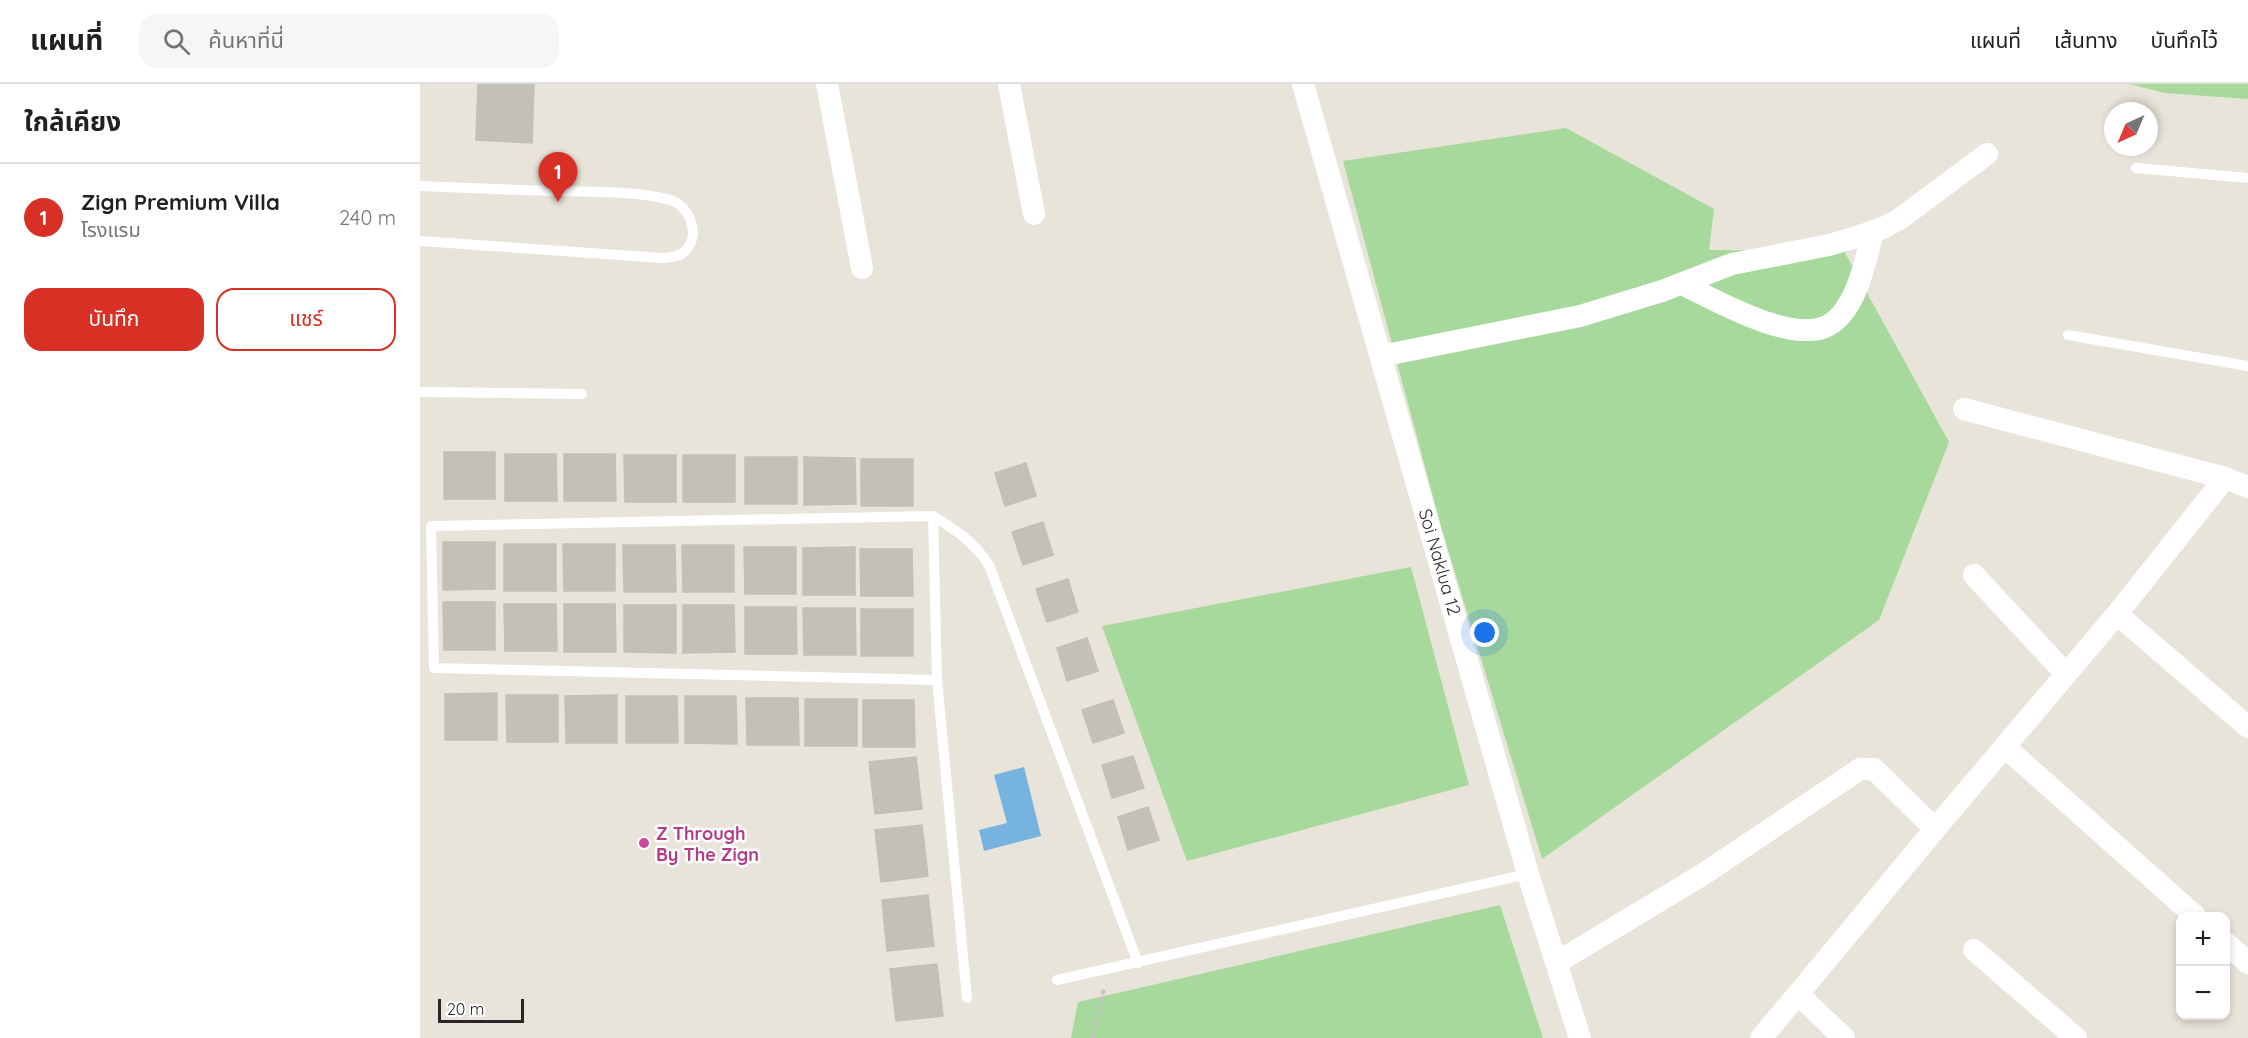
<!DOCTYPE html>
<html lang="th">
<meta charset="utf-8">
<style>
:root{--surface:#fff;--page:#f6f6f6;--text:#202124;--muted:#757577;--line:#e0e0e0;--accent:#d93025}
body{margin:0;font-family:Quicksand,"Noto Sans Thai",sans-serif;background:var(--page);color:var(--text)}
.controls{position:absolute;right:18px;bottom:18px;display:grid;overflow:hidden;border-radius:12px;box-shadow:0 3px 9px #0003}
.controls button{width:54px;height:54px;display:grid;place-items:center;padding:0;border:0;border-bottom:2px solid var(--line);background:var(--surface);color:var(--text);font:30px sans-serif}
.compass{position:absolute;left:1684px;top:18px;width:54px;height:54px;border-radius:50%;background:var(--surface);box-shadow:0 3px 9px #0003;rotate:224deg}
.scale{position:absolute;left:18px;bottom:15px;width:86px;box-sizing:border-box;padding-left:6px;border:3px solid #272727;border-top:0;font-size:16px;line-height:21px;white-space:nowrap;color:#272727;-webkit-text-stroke:4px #fff;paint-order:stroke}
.you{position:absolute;left:1065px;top:549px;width:21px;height:21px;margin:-15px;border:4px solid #fff;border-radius:50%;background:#1a73e8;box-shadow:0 0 0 9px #1a73e833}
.badge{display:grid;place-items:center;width:39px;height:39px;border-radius:50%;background:var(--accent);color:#fff;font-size:20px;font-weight:700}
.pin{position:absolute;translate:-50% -50px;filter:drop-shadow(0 2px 3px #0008)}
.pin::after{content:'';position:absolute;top:32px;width:21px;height:18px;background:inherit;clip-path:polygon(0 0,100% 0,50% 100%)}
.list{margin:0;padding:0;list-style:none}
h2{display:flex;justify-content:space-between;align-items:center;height:78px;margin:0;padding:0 24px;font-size:26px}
h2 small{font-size:20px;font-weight:400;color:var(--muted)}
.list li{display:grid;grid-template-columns:39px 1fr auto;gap:18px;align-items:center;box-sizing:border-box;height:108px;padding:0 24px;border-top:2px solid var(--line)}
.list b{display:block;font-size:22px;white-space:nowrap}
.list p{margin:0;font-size:20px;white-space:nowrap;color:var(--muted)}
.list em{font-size:20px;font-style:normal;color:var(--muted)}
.actions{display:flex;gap:12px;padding:18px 24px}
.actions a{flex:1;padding:14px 0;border:2px solid var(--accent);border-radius:18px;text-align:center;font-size:21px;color:var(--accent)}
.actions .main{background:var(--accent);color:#fff}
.icon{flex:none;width:33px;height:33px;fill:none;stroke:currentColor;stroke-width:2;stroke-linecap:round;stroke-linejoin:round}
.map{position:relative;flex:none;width:1828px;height:954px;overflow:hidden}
header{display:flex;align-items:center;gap:36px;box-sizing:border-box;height:84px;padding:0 30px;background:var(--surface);border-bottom:2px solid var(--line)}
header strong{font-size:28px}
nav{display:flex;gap:33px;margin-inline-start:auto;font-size:21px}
.search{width:420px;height:54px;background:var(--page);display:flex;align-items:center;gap:15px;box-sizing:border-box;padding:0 21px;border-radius:18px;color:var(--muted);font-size:22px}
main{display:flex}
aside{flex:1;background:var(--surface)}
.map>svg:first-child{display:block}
.green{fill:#a6d99b}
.water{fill:#77b3e0}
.building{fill:#c3c0b9;stroke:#c2c0b4;stroke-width:1.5}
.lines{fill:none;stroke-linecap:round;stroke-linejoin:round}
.path{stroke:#c3c3c3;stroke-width:4;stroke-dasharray:4.5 3;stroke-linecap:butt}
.lane{stroke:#fff;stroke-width:10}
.street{stroke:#fff;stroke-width:22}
.hotel-dot{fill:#d1479c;stroke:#fff;stroke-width:2}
.labels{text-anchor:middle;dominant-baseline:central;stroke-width:5;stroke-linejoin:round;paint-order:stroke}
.street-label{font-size:18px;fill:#272727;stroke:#fff}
.hotel-label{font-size:18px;font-weight:bold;fill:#b23c85;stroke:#fff;text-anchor:start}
</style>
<header>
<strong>แผนที่</strong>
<div class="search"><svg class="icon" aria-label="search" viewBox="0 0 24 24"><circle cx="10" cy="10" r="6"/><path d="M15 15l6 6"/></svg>ค้นหาที่นี่</div>
<nav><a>แผนที่</a><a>เส้นทาง</a><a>บันทึกไว้</a></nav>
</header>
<main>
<aside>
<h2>ใกล้เคียง<small></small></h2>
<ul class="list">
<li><span class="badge">1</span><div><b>Zign Premium Villa</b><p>โรงแรม</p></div><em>240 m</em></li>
</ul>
<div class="actions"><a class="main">บันทึก</a><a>แชร์</a></div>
</aside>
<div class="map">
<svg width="1828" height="954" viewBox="0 0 1828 954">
<rect width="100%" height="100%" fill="#e8e4d9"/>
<path class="green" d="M1710 0H1828V15L1745 9Z
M1146 44 1294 125 1289 166 1424 167 1529 358 1459 536 1122 775 1022 446 923 77Z
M991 483 1049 701 767 777 682 542Z
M1080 821 1123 954H651L658 918Z"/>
<path class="water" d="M604 683 621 752 564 767 559 746 587 739 574 691Z"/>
<path class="building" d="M58 0H114L112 59 56 56Z
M24 368H75V415H24Z
M85 370H136L137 417H85Z
M144 370H195L196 417H144Z
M204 371H256V418H205Z
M263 371H315V418H263Z
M325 373H377V420H325Z
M384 373 435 374 436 420 384 421Z
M441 375H493V422H441Z
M606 379 616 412 585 422 575 389Z
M623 438 633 471 603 481 592 448Z
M23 458H75V505L23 506Z
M84 460H136V507H84Z
M143 460H195V507H144Z
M203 461H255L256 508H204Z
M262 461H314V508H263Z
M324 463H376V510H325Z
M435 463V511H383V464Z
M440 465H492L493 512H441Z
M648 495 658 528 627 538 616 505Z
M23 518H75V566H24Z
M84 520H136L137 567H85Z
M144 520H195L196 568H144Z
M204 521H256V569L204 568Z
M263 521H314L315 568 263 569Z
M325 523H376L377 570H325Z
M383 524H435L436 571H384Z
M441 525H493V572H441Z
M667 554 678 587 647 597 637 564Z
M77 609V656H25V610Z
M86 611H138V658H87Z
M197 611V659H146L145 612Z
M206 612H257L258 659H206Z
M265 612H316L317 660 265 659Z
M326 614H378L379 661H327Z
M385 615H437V662H385Z
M443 616H494L495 663H443Z
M693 616 704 649 673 659 662 626Z
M713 672 724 704 692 714 682 681Z
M496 673 502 725 455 730 449 678Z
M728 723 739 756 708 766 698 733Z
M502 741 508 792 461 798 455 746Z
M508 811 514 862 467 867 462 816Z
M517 880 523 932 476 937 470 885Z"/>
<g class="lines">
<path class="path" d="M673 954 684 904"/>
<path class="lane" d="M1716 84 1828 94
M0 102C47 104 95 106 142 107 177 108 213 107 247 115 268 119 281 148 267 165 261 173 251 173 242 174L0 157
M1648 251 1828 282
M0 308 162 310
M513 432 517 596 547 914
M517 596 14 584 11 442 513 432C537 447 553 457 569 481L718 879
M637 896 1108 790"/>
<path class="street" d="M407 0 442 184
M589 0 614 130
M883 0 1108 790 1160 954
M1262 200C1295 216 1368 258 1405 243 1436 230 1446 175 1453 147
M961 272 1160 232 1242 207 1312 180 1409 161 1440 152 1463 144 1481 134 1567 70
M1805 394 1828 403
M1554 491 1646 590
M1697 530 1828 643
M1585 663 1775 832
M1515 745 1697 530 1805 394 1544 325
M1806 859 1828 879
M1554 866 1656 954
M1136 879 1282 791 1440 685H1454L1515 745 1378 910 1424 954
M1341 954 1378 910"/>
</g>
<circle class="hotel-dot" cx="224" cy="759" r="6"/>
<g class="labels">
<g class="street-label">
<text transform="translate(1020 478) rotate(74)">Soi Naklua 12</text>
</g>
<g class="hotel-label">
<text x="236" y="749">Z Through<tspan x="236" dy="21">By The Zign</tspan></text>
</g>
</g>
</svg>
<div class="controls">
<button>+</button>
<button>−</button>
</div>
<svg class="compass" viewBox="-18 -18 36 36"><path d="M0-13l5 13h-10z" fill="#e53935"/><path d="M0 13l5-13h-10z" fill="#757577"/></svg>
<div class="scale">20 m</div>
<div class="you"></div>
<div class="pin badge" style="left:138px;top:118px">1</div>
</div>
</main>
